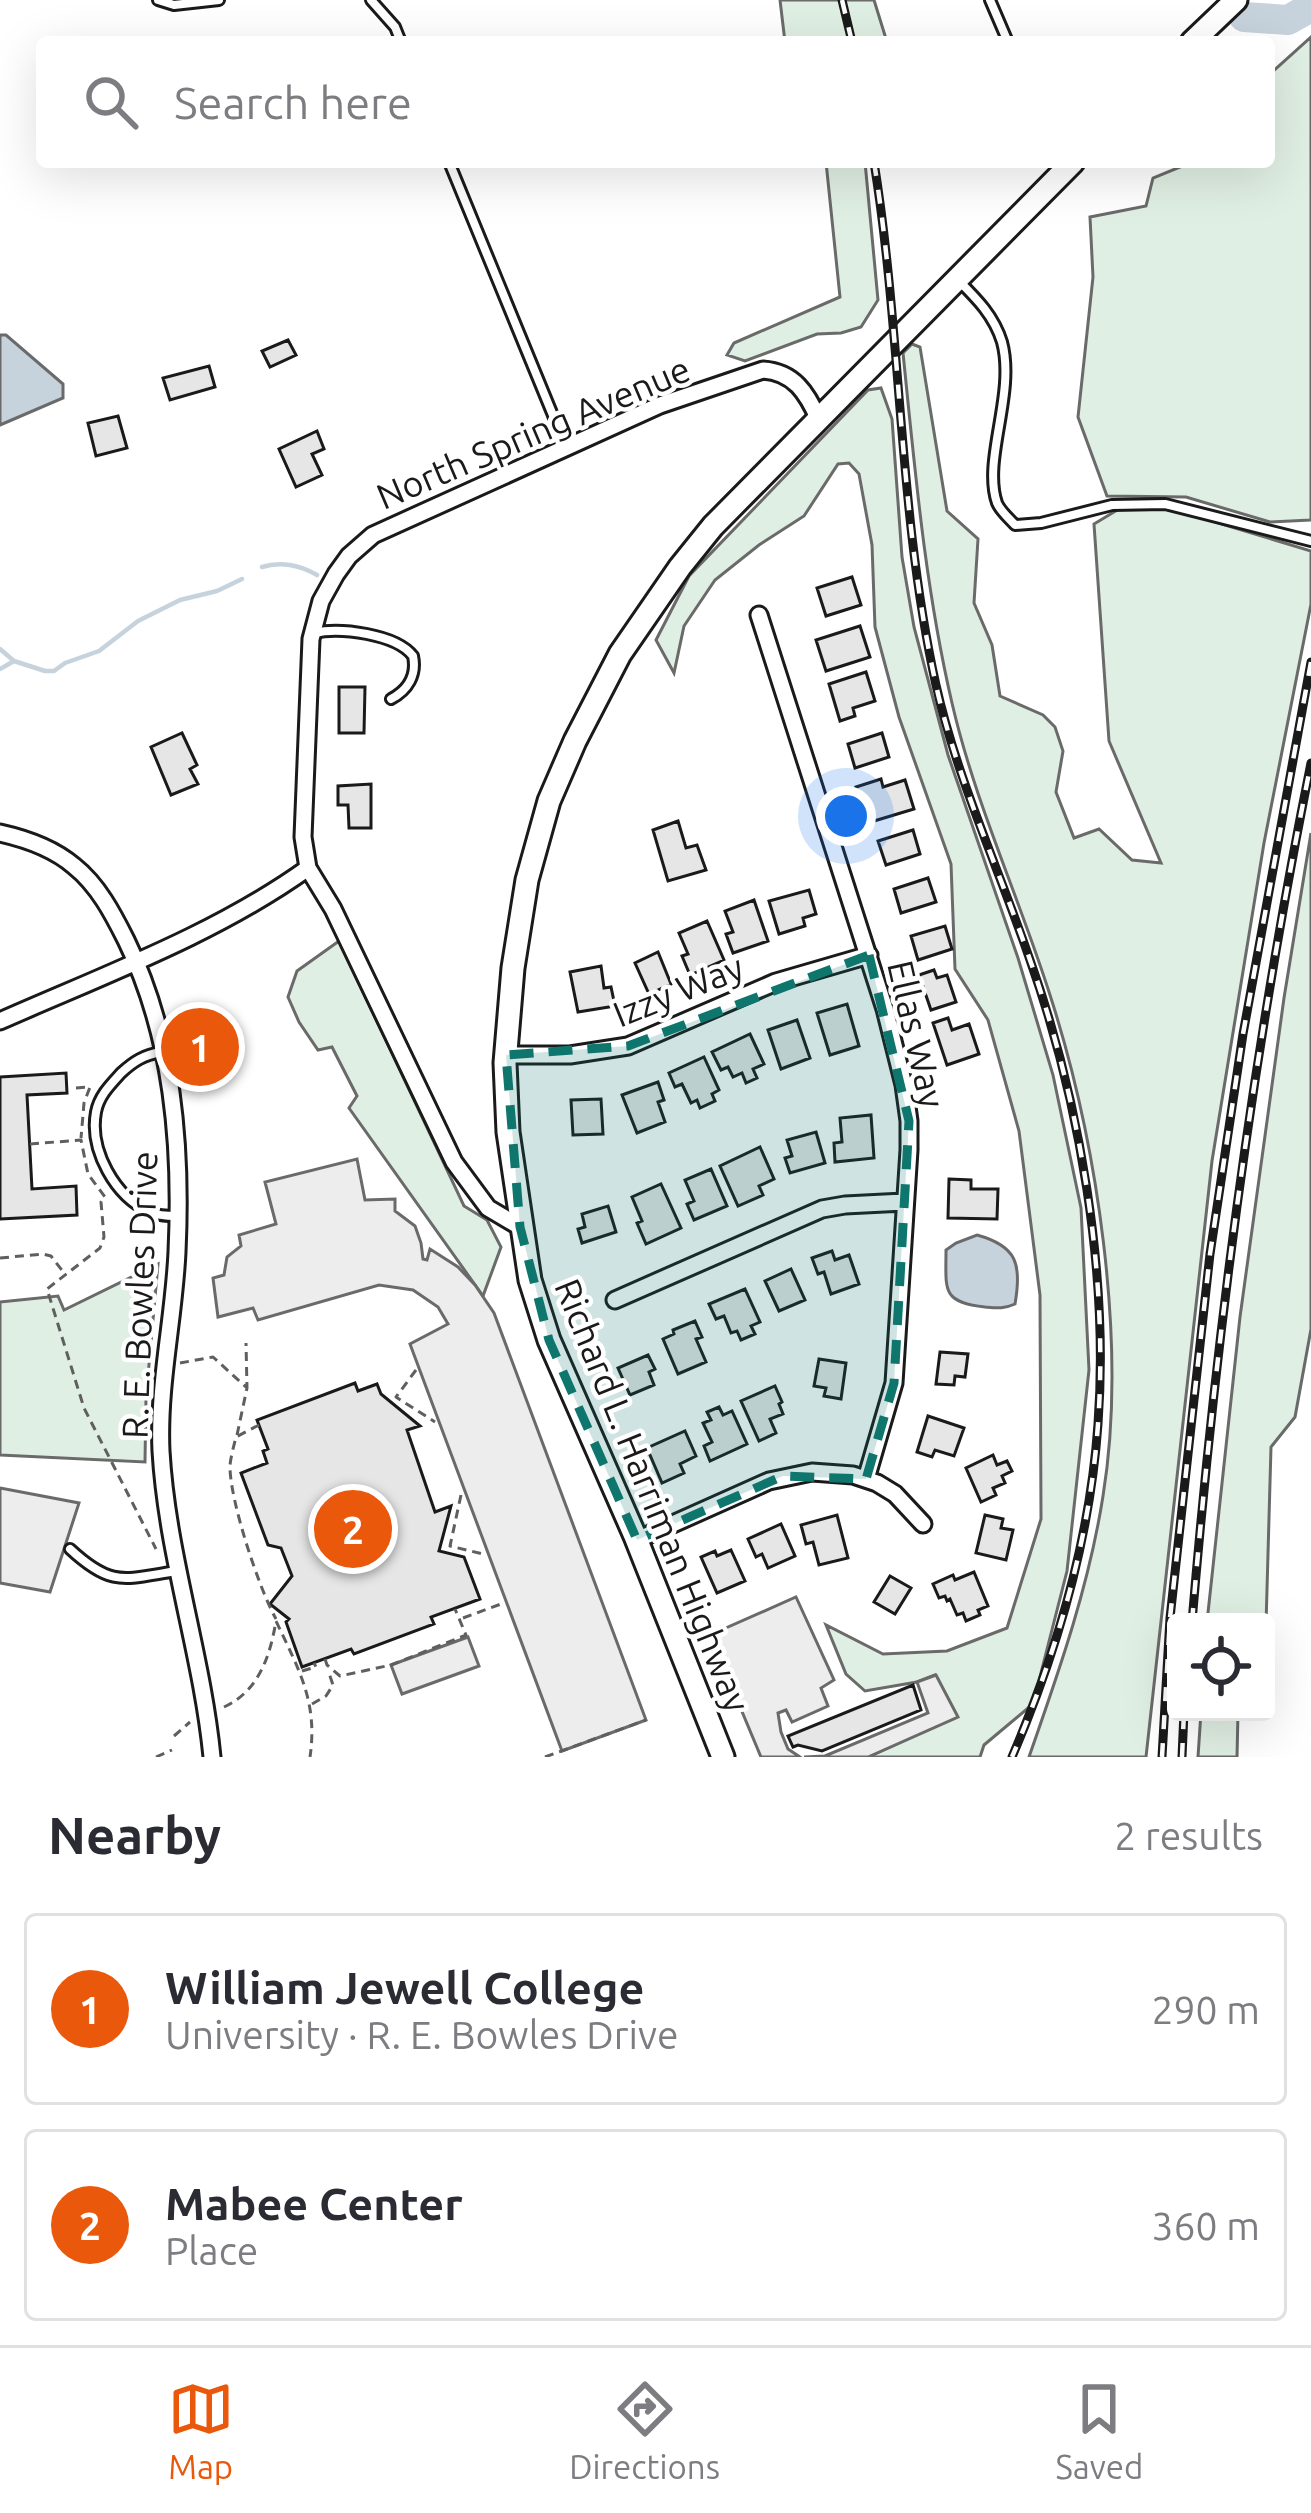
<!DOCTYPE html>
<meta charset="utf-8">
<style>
:root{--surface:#fff;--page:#f7f7f7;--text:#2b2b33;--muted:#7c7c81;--line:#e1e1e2;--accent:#ea580c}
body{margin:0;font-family:Ubuntu,sans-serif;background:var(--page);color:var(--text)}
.controls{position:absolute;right:36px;bottom:36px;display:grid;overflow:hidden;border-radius:12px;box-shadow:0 12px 48px #0002}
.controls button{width:108px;height:108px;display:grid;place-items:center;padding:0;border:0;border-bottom:3px solid var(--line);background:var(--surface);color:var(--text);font:60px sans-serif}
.you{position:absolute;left:846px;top:816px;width:42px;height:42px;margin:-30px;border:9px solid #fff;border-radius:50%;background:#1a73e8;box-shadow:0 0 0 18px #1a73e833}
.badge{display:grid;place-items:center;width:78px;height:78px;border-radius:50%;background:var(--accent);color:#fff;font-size:39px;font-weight:700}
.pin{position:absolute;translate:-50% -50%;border:6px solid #fff;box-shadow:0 3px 12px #0006}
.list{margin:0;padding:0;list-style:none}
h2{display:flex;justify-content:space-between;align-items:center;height:156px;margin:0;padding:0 48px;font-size:51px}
h2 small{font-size:39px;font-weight:400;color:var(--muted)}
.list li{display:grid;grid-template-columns:78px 1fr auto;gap:36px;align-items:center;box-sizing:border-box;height:192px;margin:0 24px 24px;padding:0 24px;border:3px solid var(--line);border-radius:12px}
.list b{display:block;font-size:45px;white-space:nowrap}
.list p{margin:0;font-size:39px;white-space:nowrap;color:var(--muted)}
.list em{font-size:39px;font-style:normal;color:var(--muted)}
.icon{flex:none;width:66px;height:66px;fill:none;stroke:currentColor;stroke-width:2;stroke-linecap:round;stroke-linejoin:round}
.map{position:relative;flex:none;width:1311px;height:1757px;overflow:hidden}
.search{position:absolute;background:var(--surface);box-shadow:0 12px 48px #0002;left:36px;right:36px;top:36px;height:132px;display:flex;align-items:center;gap:30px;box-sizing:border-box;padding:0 42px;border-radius:12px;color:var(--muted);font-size:45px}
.sheet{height:588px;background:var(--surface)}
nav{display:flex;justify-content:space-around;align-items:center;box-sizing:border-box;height:168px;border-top:3px solid var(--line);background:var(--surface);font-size:33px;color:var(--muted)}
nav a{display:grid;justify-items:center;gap:6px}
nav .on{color:var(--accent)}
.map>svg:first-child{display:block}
.green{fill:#e0efe3;stroke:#6a6a6a;stroke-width:3}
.parking{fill:#ededed;stroke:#6a6a6a;stroke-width:3}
.water{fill:#c6d2dc;stroke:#6a6a6a;stroke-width:3}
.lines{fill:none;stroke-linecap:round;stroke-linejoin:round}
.stream{stroke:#c6d2dc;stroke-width:4.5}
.river{stroke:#c6d2dc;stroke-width:30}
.building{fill:#e6e6e6;stroke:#1a1a1a;stroke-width:3}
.lane-casing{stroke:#1a1a1a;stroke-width:14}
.street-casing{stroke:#1a1a1a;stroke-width:21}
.secondary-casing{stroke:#1a1a1a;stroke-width:27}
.path{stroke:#5f5f5f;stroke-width:3;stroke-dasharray:9 6;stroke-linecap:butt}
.lane{stroke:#fff;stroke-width:8}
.street{stroke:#fff;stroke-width:15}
.secondary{stroke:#fff;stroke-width:21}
.rail-casing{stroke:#1a1a1a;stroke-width:9}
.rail{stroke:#fff;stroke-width:4.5;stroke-dasharray:14;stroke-linecap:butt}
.marked{fill:#0f766e;fill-opacity:0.2;stroke:#0f766e;stroke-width:9;stroke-dasharray:24 15;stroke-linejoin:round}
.labels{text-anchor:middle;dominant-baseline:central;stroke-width:9;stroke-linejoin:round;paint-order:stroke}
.street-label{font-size:36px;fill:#1a1a1a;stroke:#fff}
</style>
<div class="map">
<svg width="1311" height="1757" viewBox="0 0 1311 1757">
<rect width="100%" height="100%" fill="#fff"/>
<path class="green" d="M780 0H874L887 42H785Z
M1311 37V520L1270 522 1186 497 1107 496 1078 417 1093 277 1090 217 1146 206 1153 178 1192 162H1269V75Z
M826 162H865L878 300 861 327 841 333 817 334 745 361 727 355 734 343 840 297Z
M912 344 920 347 947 511 978 539 974 603 992 645 1000 696 1043 715 1055 727 1063 751 1056 792 1074 838 1099 829 1132 860 1161 863 1109 741 1094 524 1119 509H1172L1311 551V604L1264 843 1212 1161 1146 1757H1029C1059 1671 1089 1586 1103 1496 1128 1343 1097 1141 1050 995 1019 897 975 803 952 703 925 587 915 470 903 353Z
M881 388 892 419 902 557 914 627 948 755 1018 958 1053 1075 1081 1208 1089 1370 1067 1571 1033 1704 984 1745 980 1757H868L957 1716 935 1675 917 1682 865 1691 846 1674 826 1625 883 1654 947 1651 1007 1628 1041 1519 1040 1295 1019 1131 988 1020 955 969 951 864 899 717 875 627 872 545 859 474 849 463 838 464 804 516 759 545 715 580 684 626 674 673 656 640 689 576 868 390Z
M1311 833V1329L1295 1417 1271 1447 1266 1625V1622H1207L1240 1317 1284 998Z
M339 941 464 1206 487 1220 501 1247 483 1296 349 1108 357 1096 332 1047 318 1050 299 1022 288 997 297 971Z
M158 1264 146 1398 145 1462 0 1455V1302L58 1296 64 1310Z
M1201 1712H1238L1237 1757H1198Z"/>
<path class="parking" d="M357 1159 365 1200 395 1199V1211L415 1226 421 1243 423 1259 427 1260 430 1249 458 1267 475 1285 494 1313 646 1720 562 1751 410 1344 448 1324 438 1307 413 1290 379 1285 258 1320 253 1308 218 1317 213 1278 224 1275 227 1257 241 1246 239 1235 276 1224 265 1182Z
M0 1488 79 1503 50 1592 0 1583Z
M796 1597 834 1680 821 1688 828 1706 792 1722 786 1710 778 1713 781 1732 788 1749 800 1757H761L710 1635Z
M468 1637 479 1666 402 1694 391 1665Z
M936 1675 958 1717 868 1757H804L825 1756 928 1713 917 1682Z"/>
<path class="water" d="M0 335H6L63 384V398L0 425Z
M977 1235C1017 1246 1022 1264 1015 1304 1004 1309 997 1308 985 1307 941 1302 946 1290 946 1250L956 1243Z"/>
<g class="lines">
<path class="stream" d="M262 567C280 561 300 565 317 575
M0 649 14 661 45 671H54L65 663 99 651 138 621 180 600 217 591 242 579
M0 669 14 661"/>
<path class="river" d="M1244 17 1288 20 1311 7"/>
</g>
<path class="building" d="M288 340 296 355 270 367 262 351Z
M209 366 215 387 170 400 163 378Z
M118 416 127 448 96 456 88 423Z
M317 431 324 449 312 454 322 475 296 487 279 449Z
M852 577 861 605 826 616 817 588Z
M860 626 870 657 826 671 816 640Z
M866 672 875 701 853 708 855 716 840 721 829 684Z
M339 687H365L364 733H339Z
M182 733 197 765 190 769 198 784 171 795 151 747Z
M882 733 889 757 855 768 848 744Z
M881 779 883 787 905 780 914 809 874 821 870 806 863 808 856 787Z
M371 784V828H349L348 805H338V786Z
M678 821 686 848 697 845 706 870 668 881 653 830Z
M913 830 920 854 886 865 878 841Z
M928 878 936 902 901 913 894 889Z
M809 890 816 914 803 918 805 926 779 934 769 901Z
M754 900 768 941 733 953 726 934 733 932 725 911Z
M707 921 724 960 690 975 682 956 688 954 679 933Z
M945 926 952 949 918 960 911 936Z
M658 952 671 984 649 994 635 963Z
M601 966 604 988 611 987 615 1006 578 1012 570 972Z
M934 970 937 978 947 975 956 1002 931 1010 919 975Z
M847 1004 859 1046 830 1055 817 1013Z
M948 1018 952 1030 969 1024 979 1054 947 1065 933 1023Z
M797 1020 810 1058 781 1069 768 1030Z
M750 1034 764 1064 753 1069 757 1078 746 1083 742 1073 733 1077 728 1067 721 1070 712 1052Z
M704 1057 719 1090 712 1094 715 1101 700 1108 697 1100 691 1103 682 1084 675 1087 669 1073Z
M66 1073 67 1093 27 1095 32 1189 76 1186 77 1215 0 1219V1077Z
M658 1082 664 1100 658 1102 665 1122 637 1133 622 1095Z
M601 1099 603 1134 573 1135 571 1100Z
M871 1115 874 1158 835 1162 834 1143 842 1142 840 1118Z
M816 1132 825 1163 790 1173 785 1158 792 1156 787 1140Z
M760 1147 774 1179 759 1186 763 1195 738 1206 720 1166Z
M711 1169 727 1206 694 1220 687 1204 694 1201 685 1180Z
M949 1179 971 1180V1189H998L997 1219 948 1218Z
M661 1184 681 1228 646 1244 637 1223 642 1221 632 1197Z
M608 1206 616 1232 582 1243 578 1229 585 1227 582 1214Z
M832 1251 835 1260 849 1255 859 1284 831 1294 824 1272 818 1274 812 1258Z
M791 1269 805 1300 779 1311 765 1281Z
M745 1289 760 1322 751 1326 755 1334 741 1340 737 1331 731 1333 724 1316 716 1319 709 1304Z
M695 1321 702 1337 696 1339 706 1362 678 1374 663 1339 674 1334 673 1330Z
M940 1352 968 1354 965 1377 955 1376 954 1385 936 1384Z
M648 1355 655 1369 649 1372 654 1385 630 1395 618 1368Z
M819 1359 846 1363 841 1399 824 1396 826 1388 814 1386Z
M355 1383 358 1391 377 1384 381 1394 420 1426 407 1430 435 1512 451 1506 439 1551 464 1557 480 1599 431 1617 434 1624 354 1654 351 1649 302 1667 286 1622 289 1619 270 1604 292 1576 281 1548 268 1545 241 1473 267 1463 263 1451 268 1449 257 1420Z
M775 1386 782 1402 779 1404 783 1414 770 1419 776 1433 759 1441 741 1401Z
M719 1407 723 1415 732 1411 747 1444 710 1461 704 1446 712 1442 703 1423 711 1420 707 1412Z
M928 1416 964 1428 954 1456 935 1450 932 1457 917 1452Z
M685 1431 696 1456 680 1464 684 1473 662 1483 647 1448Z
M993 1455 997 1465 1007 1461 1012 1471 1002 1476 1005 1483 993 1488 996 1495 981 1502 966 1468Z
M837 1515 848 1558 819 1565 813 1542 806 1544 801 1525Z
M985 1515 1003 1519 1001 1528 1013 1530 1006 1560 976 1553Z
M781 1524 795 1556 768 1568 762 1554 756 1557 748 1539Z
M731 1550 745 1581 717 1593 701 1557 715 1551 717 1556Z
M974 1572 988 1606 978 1610 980 1615 966 1621 963 1613 957 1615 950 1599 947 1601 945 1596 939 1598 933 1584 953 1575 955 1580Z
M890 1576 911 1588 895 1614 874 1602Z
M913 1685 921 1710 822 1751 798 1745 793 1747 788 1736Z"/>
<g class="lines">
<g class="lane-casing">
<path id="lane" d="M158 0 174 5 219 0
M371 0 395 27 401 42
M990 0 1008 42
M449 162 566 447
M959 281C977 299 994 316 1002 342 1016 394 982 460 997 503 1001 512 1009 518 1015 525L1041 523 1112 505 1165 504 1311 541
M314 633C340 627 396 634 413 656 417 675 408 690 391 699
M161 1052C144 1055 134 1061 121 1073 110 1085 99 1096 96 1112 89 1150 115 1197 150 1212 158 1216 168 1216 177 1216
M70 1549C112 1588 124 1579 177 1571"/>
</g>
<g class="street-casing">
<path id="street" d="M759 615 885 1009 904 1085 909 1121V1150L894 1383 866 1479
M0 833C27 839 53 848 74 866 98 885 113 914 126 940 173 1036 182 1146 177 1252 174 1319 158 1384 161 1451 167 1555 202 1654 212 1757
M0 1021C104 975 216 934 308 868
M506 1055H570L628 1046 776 982 869 955
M520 1227 488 1208 454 1162 333 909 308 868 303 837 311 639 321 601 336 574 349 556 373 535 660 405 763 370C794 372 807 393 819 420
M615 1300 822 1209 845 1205 904 1202
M637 1540 769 1481 812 1472 853 1475 877 1483 895 1494 923 1524"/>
</g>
<g class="secondary-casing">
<path id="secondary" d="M1192 42 1236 0
M723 1757 635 1536 549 1340 530 1280 508 1132 505 1063 513 968 527 880 549 801 575 741 620 654 680 567 713 526 1073 162"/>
</g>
<path class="path" d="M76 1088 90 1087 84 1103 81 1138
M30 1144 81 1140 88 1174 105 1197 101 1202 104 1237 100 1248 47 1289 84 1408 156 1549
M0 1258 43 1254 51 1256 64 1273
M180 1363 213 1357 247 1388
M416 1370 396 1397 435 1422
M259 1425 236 1437C234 1445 231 1456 230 1465 229 1498 259 1589 276 1619
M237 1435 247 1388 246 1343
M461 1495 450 1546 483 1554
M463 1618 501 1604
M325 1659 327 1665 340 1676 391 1665 466 1635 455 1609
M302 1671 316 1667 314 1663
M312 1704 326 1696 333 1685 328 1670
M224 1707C259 1691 270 1656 276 1621 299 1670 318 1702 310 1757
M174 1736 190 1722
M156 1757 172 1750
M545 1757 646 1720"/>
<use href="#lane" class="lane"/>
<use href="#street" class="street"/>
<use href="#secondary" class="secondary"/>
<g class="rail-casing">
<path id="rail" d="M842 0 852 42
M874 162C902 336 898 513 936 685 957 779 999 869 1030 960 1080 1101 1109 1275 1098 1424 1090 1539 1057 1652 1012 1757
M1192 1622C1216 1334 1254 1046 1311 763
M1162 1757 1170 1618 1210 1254 1243 1034 1311 662
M1182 1757 1184 1712"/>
</g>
<use href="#rail" class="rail"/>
</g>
<path class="marked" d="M869 955 909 1121 894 1383 866 1479 783 1476 637 1540 549 1340 520 1227 506 1055 628 1046Z"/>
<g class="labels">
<g class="street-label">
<text transform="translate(533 432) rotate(-23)">North Spring Avenue</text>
<text transform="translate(678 990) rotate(-22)">Izzy Way</text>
<text transform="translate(917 1034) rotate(77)">Ellas Way</text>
<text transform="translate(139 1295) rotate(-88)">R. E. Bowles Drive</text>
<text transform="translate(653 1495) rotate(68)">Richard L. Harriman Highway</text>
</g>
</g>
</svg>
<div class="controls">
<button><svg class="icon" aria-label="locate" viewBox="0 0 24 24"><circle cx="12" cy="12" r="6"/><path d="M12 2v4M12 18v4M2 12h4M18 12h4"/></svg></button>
</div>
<div class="you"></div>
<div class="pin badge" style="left:200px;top:1047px">1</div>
<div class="pin badge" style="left:353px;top:1529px">2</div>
<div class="search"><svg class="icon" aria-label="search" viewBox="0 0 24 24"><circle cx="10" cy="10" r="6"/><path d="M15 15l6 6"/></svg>Search here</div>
</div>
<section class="sheet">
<h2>Nearby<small>2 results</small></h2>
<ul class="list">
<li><span class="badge">1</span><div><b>William Jewell College</b><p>University · R. E. Bowles Drive</p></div><em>290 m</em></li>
<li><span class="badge">2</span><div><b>Mabee Center</b><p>Place</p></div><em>360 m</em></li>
</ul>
</section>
<nav>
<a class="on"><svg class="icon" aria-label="map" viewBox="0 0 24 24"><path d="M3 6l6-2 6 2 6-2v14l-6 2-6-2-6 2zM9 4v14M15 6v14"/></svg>Map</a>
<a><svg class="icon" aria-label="directions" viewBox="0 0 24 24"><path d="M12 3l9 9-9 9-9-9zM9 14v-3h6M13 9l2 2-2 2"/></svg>Directions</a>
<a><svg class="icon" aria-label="saved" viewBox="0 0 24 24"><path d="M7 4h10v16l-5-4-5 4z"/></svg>Saved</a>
</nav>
